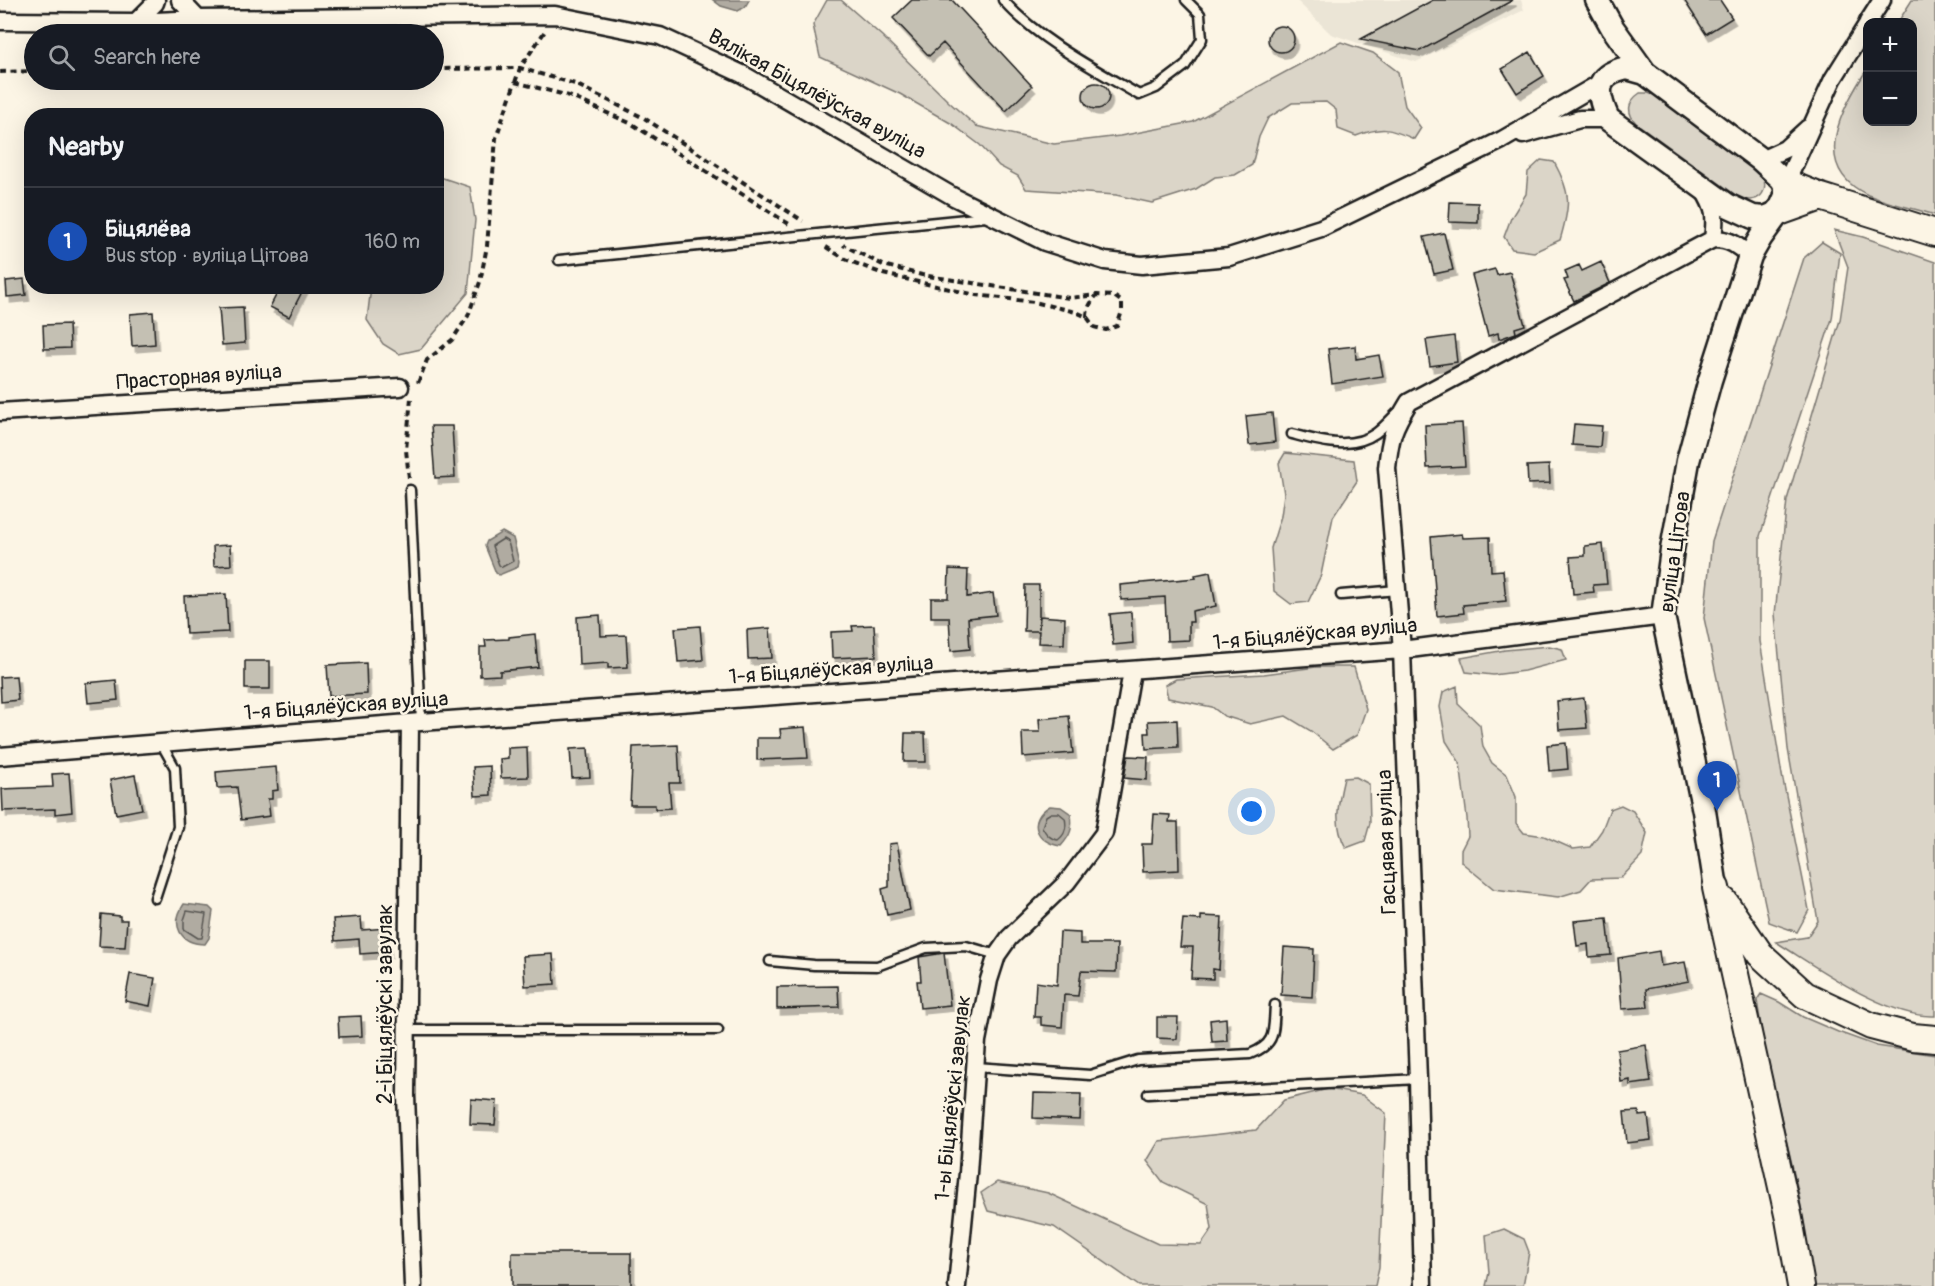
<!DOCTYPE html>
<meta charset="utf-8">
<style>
:root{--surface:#171b24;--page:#242831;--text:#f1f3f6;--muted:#9ea1a6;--line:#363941;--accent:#0b8043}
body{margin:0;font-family:Pangolin,sans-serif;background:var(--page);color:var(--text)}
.controls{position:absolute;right:18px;top:18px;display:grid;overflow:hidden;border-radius:12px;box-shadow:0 6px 24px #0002}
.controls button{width:54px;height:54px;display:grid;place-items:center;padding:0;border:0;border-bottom:2px solid var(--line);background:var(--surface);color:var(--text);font:30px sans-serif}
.you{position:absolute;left:1252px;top:812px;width:21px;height:21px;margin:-15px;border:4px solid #fff;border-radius:50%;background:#1a73e8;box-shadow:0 0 0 9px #1a73e833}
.badge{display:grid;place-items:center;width:39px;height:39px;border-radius:50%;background:var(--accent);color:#fff;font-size:20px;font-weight:700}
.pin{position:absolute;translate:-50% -50px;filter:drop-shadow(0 2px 3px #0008)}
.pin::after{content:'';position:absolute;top:32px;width:21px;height:18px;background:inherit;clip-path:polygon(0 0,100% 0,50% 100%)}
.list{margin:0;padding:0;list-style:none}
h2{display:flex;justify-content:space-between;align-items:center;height:78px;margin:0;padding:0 24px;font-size:26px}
h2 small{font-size:20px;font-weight:400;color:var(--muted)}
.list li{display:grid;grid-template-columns:39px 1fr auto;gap:18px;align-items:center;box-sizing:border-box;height:108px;padding:0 24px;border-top:2px solid var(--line)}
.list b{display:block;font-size:22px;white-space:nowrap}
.list p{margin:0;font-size:20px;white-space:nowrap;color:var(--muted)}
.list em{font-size:20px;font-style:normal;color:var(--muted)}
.icon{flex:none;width:33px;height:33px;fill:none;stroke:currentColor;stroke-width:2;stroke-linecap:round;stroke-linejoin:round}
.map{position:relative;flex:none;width:1935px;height:1286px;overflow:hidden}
.search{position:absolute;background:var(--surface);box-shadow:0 6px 24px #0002;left:24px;top:24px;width:420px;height:66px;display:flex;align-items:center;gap:15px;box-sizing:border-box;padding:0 21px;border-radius:33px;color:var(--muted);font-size:22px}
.panel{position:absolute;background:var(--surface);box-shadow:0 6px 24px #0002;left:24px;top:108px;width:420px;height:186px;border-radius:24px}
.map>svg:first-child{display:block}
.built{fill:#ebe5d6}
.green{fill:#dbd5c8;stroke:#7c7872;stroke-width:1.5}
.water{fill:#b0aba1;stroke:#75726c;stroke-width:1.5}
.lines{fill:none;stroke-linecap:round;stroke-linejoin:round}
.shore{stroke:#575551;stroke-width:1.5}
.building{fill:#c4c0b3;stroke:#1c1c1c;stroke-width:1.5;filter:url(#shadow)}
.service-casing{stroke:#1c1c1c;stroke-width:13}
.minor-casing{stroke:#1c1c1c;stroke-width:21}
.secondary-casing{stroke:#1c1c1c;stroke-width:27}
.primary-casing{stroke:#1c1c1c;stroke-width:30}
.path{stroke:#1c1c1c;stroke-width:4;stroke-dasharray:6 4.5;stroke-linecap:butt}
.service{stroke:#fcf5e5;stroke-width:8}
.minor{stroke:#fcf5e5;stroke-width:16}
.secondary{stroke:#fcf5e5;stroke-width:22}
.primary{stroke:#fcf5e5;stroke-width:26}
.labels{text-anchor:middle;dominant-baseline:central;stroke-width:5;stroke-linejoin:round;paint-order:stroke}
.street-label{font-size:21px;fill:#1c1c1c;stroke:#fcf5e5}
</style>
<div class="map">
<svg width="1935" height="1286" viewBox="0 0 1935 1286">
<defs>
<filter id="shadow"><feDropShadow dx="3.5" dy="6" stdDeviation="0" flood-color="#0004"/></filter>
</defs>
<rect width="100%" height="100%" fill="#fcf5e5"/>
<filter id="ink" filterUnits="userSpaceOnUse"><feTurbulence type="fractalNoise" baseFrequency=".0167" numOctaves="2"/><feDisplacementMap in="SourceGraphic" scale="12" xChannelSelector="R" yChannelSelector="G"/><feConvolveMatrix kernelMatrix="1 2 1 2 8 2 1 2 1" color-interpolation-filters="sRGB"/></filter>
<g filter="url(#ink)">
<path class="built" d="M1296 0H1521L1524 10 1416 62 1331 34Z"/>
<path class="green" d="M827 0H841L882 36 949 102 976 126 1054 144 1120 136 1193 122 1341 42 1373 53 1398 72 1405 106 1421 128 1414 139C1389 128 1382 126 1356 136L1338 129 1336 110 1326 102 1292 103 1268 118 1259 137 1252 165 1235 175 1215 177 1196 189 1152 203 1116 195 1026 189 1018 176 999 166 980 145 952 124 900 94 820 57 813 25Z
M1912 0H1935V215C1914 208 1889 204 1868 195 1808 167 1842 109 1867 69L1868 122H1912V22H1898Z
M1640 93H1648L1654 95 1758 170C1773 187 1761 206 1740 198L1636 123C1626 112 1628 101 1640 93Z
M1541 160 1554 162C1572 194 1570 206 1560 240L1534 252 1512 249 1504 237 1511 218 1526 194 1528 172Z
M437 176 470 187 475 220 468 293 421 349 399 354 383 344 367 320 371 287 436 286Z
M1834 230 1863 237 1935 262V1016C1887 1018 1817 967 1776 942L1807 937 1818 921 1788 749 1775 614 1787 500 1840 320 1848 267Z
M1822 242 1840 253 1832 319 1760 536V641L1782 775 1809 910 1797 932 1769 922 1704 618 1712 541 1804 258Z
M1285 453 1354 460 1357 481 1333 517 1321 575 1308 602 1291 604 1274 591 1271 548 1281 516 1284 494 1279 463Z
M1549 646 1562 649 1566 660 1524 671 1493 675 1466 672 1461 658 1505 650Z
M1316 667H1354L1366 709 1357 735 1333 749 1311 731 1286 716 1250 724 1224 716 1212 707 1168 698 1165 685 1176 679 1264 674Z
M1457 686 1458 704 1480 725 1483 747 1492 763 1507 775 1516 797V823L1524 833 1544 836 1573 849 1590 847 1602 830 1610 809 1621 805 1633 811 1647 833 1642 856 1621 878 1591 879 1581 890 1558 897 1494 889 1461 862V850L1468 836 1467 818 1460 763 1446 741 1440 707 1443 692Z
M1356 777 1369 784 1370 823 1365 841 1346 848C1333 824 1338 803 1344 778Z
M1761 994 1779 1002 1803 1017 1838 1032 1877 1046 1935 1055V1286H1814L1799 1195 1763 1039 1757 1000Z
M1328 1089 1362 1095 1386 1113 1379 1267 1375 1286H1139L1054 1227 988 1211 981 1193 997 1182 1048 1193 1158 1244 1201 1245 1212 1229 1208 1204 1163 1182 1147 1161 1159 1141 1256 1130 1284 1100Z
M1504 1229 1524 1239 1529 1252 1523 1286H1486L1489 1273 1486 1235Z"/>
<path class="water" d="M713 0H749L745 7 738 11 721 6Z
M502 532 513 538 519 562 518 567 499 575 496 573 485 546 487 541Z
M1050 806 1061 807 1071 814C1073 828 1071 835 1061 846 1036 843 1026 820 1050 806Z
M184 904 209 907 213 911 209 938 205 944C180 944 170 925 184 904Z"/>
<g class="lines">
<path class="shore" d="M503 539 508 542 513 561 502 567 499 565 492 546Z
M1051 813H1059L1065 818C1067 827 1066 834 1058 840 1050 839 1046 834 1042 827L1046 816Z
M187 911 206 914 202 938H198L184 929V920Z"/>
</g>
<path class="building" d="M912 0H952L1032 86 1006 111 943 43 929 56 893 18Z
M1433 0H1513L1420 51 1361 39Z
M1684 0H1720L1732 18 1706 34Z
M1268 39a13 13 0 1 1 26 0a13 13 0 1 1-26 0Z
M1530 52 1544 76 1517 93 1502 69Z
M1083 96a13 13 0 1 1 26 0a13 13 0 1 1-26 0Z
M1450 202 1478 203V223L1449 222Z
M1444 233 1453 270 1434 274 1424 237Z
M1601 262 1610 283 1574 301 1564 280 1568 279 1565 271 1579 265 1582 271Z
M1495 269 1497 275 1510 272 1525 325 1515 328 1516 333 1499 339 1498 333 1488 336 1472 275Z
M24 279 26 295 7 297 6 281Z
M281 286H305L289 317 270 307Z
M243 307 245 343 222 345 219 308Z
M153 312 155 344 132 346 130 314Z
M69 324 70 348 44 349 43 325Z
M1454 336 1457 362 1430 366 1426 340Z
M1355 346 1356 359 1379 355 1383 376 1332 384 1328 349Z
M1272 413 1275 442 1249 445 1246 416Z
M1462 423 1465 466 1427 468 1425 425Z
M1574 424 1602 426 1600 447 1572 445Z
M431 426H452L455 477 435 478Z
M1549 465 1550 483 1528 484 1527 466Z
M1462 534 1463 538 1490 537 1491 571 1503 570 1506 601 1463 605 1464 613 1437 616 1431 537Z
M1603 544 1607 584 1593 585 1594 592 1573 594 1570 557 1585 556V546Z
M230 545 231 565 214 566 213 546Z
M949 569 968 570 967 597 993 593 996 615 968 618 970 649 951 651 949 617H931V598H948Z
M1210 572 1216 606 1192 611 1193 622H1189V640L1167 641 1165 597 1121 600 1120 585 1196 578 1195 575Z
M1025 585H1039V629L1040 616 1065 618 1064 644 1038 643 1039 631H1024Z
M226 594 228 632 186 634 184 596Z
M1131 612 1133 643 1113 645 1110 614Z
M600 615 601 636 626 635 628 667 608 668V663L579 665 577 617Z
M874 625 876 656 832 658 831 632 853 631 852 626Z
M700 626 703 660 678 662 675 628Z
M770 628 772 658 748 659 747 630Z
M535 634 538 667 500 671V675L480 676V647H486L485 640 509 639V637Z
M245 661H270V689H245Z
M366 663 367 694 329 696 327 665Z
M16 676 18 700 1 702 0 677Z
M116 680 118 700 88 703 86 683Z
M1584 698 1587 728 1559 730 1557 701Z
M1069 716 1073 753 1023 757 1022 732H1040L1039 719Z
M1177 720 1178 747 1146 749 1145 733H1149L1148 721Z
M805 727 808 758 757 760V738H781L780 729Z
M905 733H925L926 762H904Z
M1566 743 1568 769 1549 771 1547 745Z
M678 745 680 783H669L671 808 655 809V805H630L633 747Z
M527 747 528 777 501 778 500 759 508 758V748Z
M588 748 590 777 572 778 570 749Z
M1128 756 1148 757 1147 780 1124 778Z
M490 766 491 795 475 796 473 767Z
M276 767 278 790 272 791V799H268L270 816 241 820 237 787 217 788 216 772Z
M69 773 72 812 55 814V809L3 811 2 789 53 787 52 774Z
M135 775 142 809 116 814 110 780Z
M1154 814 1170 815 1169 822H1178L1179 870 1143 872 1142 844H1152Z
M897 843 910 910 887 915 882 889 889 887V844Z
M101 914 120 916V920H127L125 947 99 946Z
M1201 916 1222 917 1219 970 1213 969V979L1191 978 1193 947H1180L1183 919 1201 920Z
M361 917 362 930 386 928 388 952 360 954 359 939 335 941 333 919Z
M1607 918 1611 955 1589 957 1588 944 1577 946 1574 921Z
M1060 932 1080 933V944H1117L1116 972 1081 971 1078 996 1064 995 1062 1027 1041 1025V1017H1034L1036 982 1057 985Z
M1284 947 1314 949 1312 997 1281 995Z
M1659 951 1661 966 1685 962 1689 981 1646 989 1648 1007 1622 1009 1618 958Z
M944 953 950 1005 920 1008 917 981H921L919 957Z
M553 954 555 984 525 986 523 956Z
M130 974 155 978 150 1006 125 1001Z
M838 986 839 1007 777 1009V987Z
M361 1016 362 1036 339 1037 338 1017Z
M1157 1017H1178L1177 1039 1157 1038Z
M1226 1018 1227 1041 1212 1042 1210 1020Z
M1646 1045 1651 1082 1630 1085V1080L1621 1082 1617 1050Z
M1034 1093 1081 1094 1080 1120 1033 1118Z
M471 1099 497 1101 495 1125 470 1124Z
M1639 1111V1116L1648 1115 1651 1140 1627 1143 1624 1112Z
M512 1253H631V1286H512Z"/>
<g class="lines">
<g class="service-casing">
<path id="service" d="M1003 0C1037 39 1094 69 1139 95L1156 88 1185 66 1202 39 1200 14 1186 0
M559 260 986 217
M1292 434C1319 441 1351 451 1376 433 1384 427 1390 420 1397 413
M410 490 421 722
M1341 595 1397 590
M155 898 178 827 175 768 161 743
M770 961 814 965 877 966 926 948 966 946 997 955
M407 1030H718
M976 1067 1090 1075 1138 1060 1250 1054C1277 1044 1273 1031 1275 1005
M1148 1094 1418 1079"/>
</g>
<g class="minor-casing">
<path id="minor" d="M180 0 198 19
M0 21 136 22 198 19 555 15 660 36 742 74 954 197 1045 242 1105 261 1142 265 1229 257 1321 228 1502 140 1602 82
M136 22 155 3 156 0
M1868 22 1882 0
M1523 135 1580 119H1608
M1761 160 1785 149 1808 128
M1786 183 1833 79 1868 23
M1703 189C1715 209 1716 215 1713 239
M0 412 400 387
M410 723 406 1095 413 1286
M0 756 421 722 1402 650 1663 616
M957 1286 968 1173 977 1041 989 980 997 955 1009 938 1067 882 1104 833 1132 671
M1423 1286 1418 1079 1402 650 1387 468C1390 437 1393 428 1409 402L1713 239C1730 239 1737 245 1750 256"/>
</g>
<g class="secondary-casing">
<path id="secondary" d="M1597 0 1612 27 1645 73
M1627 68 1645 73 1761 160 1786 183V196L1779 212 1765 218 1753 217 1727 205 1608 119C1596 92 1594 75 1627 68Z
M1716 888 1704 811 1663 616 1672 550 1688 461 1710 380 1750 256 1761 237 1779 212"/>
</g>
<g class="primary-casing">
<path id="primary" d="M1786 183 1821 197 1935 233
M1779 212 1821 197
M1716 888 1789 1219 1801 1286
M1724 901 1760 954 1805 995 1871 1026 1913 1037 1935 1039"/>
</g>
<path class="path" d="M434 69 520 68 575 84 644 118 803 221
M0 72 34 71
M515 82 569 96 632 124 789 224
M826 247 845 259 883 274 976 295 1034 302 1076 312 1087 317 1094 327 1106 330 1117 326 1122 311V302L1114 296 1097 295 1069 298 922 275 883 265 843 245
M1087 317C1087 307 1091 302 1097 295
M418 383 427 360 452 340 468 316 480 282 487 246 496 138 520 68 545 31
M409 478 406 450 411 398"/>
<use href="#service" class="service"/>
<use href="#minor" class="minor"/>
<use href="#secondary" class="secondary"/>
<use href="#primary" class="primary"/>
</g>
</g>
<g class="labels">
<g class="street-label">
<text transform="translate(817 94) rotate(29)">Вялікая Біцялёўская вуліца</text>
<text transform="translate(199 377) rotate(-4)">Прасторная вуліца</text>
<text transform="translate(1675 552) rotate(-82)">вуліца Цітова</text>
<text transform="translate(1315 634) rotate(-5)">1-я Біцялёўская вуліца</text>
<text transform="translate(831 670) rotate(-4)">1-я Біцялёўская вуліца</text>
<text transform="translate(346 706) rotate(-4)">1-я Біцялёўская вуліца</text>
<text transform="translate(1387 842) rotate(-92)">Гасцявая вуліца</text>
<text transform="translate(385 1004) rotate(-90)">2-і Біцялёўскі завулак</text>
<text transform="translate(953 1098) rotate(-84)">1-ы Біцялёўскі завулак</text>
</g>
</g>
</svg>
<div class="controls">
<button>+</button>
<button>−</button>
</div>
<div class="you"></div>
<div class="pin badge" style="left:1717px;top:811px;background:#1a4fb4">1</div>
<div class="search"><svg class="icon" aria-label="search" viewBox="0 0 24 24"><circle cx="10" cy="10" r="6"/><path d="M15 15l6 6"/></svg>Search here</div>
<section class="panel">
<h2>Nearby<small></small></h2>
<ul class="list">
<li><span class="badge" style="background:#1a4fb4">1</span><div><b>Біцялёва</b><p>Bus stop · вуліца Цітова</p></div><em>160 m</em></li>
</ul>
</section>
</div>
